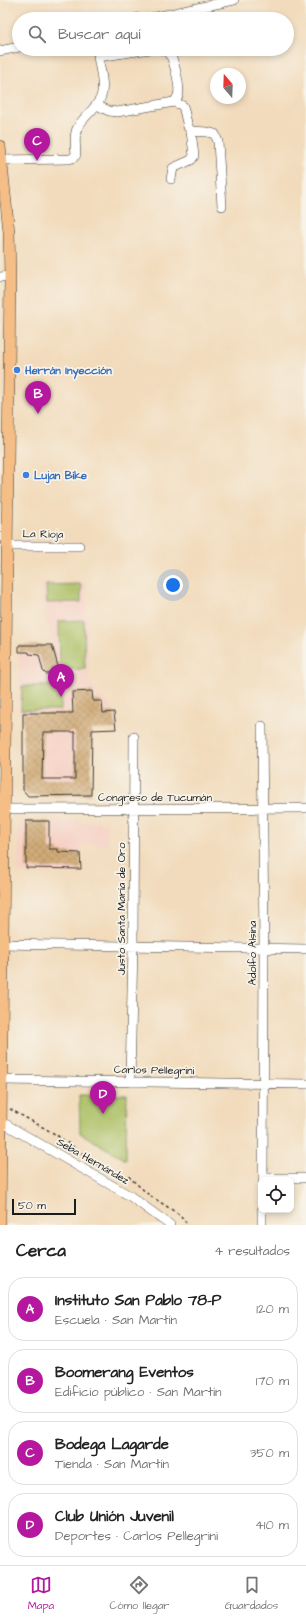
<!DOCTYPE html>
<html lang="es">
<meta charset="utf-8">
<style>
:root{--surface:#fff;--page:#f2f2f2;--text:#222;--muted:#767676;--line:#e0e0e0;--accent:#b5179e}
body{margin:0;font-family:"Architects Daughter",sans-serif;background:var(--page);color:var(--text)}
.controls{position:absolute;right:12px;bottom:12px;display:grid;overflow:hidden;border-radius:8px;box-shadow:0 2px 6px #0003}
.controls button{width:36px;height:36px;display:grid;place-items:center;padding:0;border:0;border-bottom:1px solid var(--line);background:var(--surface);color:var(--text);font:20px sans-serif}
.compass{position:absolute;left:210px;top:68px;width:36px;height:36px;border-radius:50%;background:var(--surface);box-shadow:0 2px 6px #0003;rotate:341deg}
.scale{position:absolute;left:12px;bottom:10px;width:64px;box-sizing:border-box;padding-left:4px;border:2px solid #1c1c1c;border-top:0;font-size:11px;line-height:14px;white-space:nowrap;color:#1c1c1c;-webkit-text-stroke:3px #f7f3e8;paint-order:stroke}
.you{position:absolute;left:173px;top:585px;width:14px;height:14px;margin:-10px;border:3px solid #fff;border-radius:50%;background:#1a73e8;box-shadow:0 0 0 6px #1a73e833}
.badge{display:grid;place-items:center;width:26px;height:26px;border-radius:50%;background:var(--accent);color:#fff;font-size:13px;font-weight:700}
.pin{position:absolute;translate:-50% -33px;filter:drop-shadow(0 1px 2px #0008)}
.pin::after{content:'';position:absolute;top:21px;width:14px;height:12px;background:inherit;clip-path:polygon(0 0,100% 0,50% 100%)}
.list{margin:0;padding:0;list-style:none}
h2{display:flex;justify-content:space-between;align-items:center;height:52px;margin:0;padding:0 16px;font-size:17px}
h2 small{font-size:13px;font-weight:400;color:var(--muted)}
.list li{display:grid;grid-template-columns:26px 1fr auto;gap:12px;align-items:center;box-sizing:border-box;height:64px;margin:0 8px 8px;padding:0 8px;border:1px solid var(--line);border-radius:16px}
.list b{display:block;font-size:15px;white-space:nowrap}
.list p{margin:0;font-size:13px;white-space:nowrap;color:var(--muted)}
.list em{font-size:13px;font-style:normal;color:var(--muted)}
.icon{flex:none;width:22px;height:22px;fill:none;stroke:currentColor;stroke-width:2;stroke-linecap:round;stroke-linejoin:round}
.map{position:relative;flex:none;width:306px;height:1225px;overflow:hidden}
.search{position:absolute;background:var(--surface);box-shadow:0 2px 6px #0003;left:12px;right:12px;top:12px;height:44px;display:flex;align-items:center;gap:10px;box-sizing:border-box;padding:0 14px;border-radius:22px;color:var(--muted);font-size:15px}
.sheet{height:340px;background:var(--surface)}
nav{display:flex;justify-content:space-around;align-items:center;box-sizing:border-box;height:56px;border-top:1px solid var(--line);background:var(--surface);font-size:11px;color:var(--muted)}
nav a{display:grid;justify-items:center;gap:2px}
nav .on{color:var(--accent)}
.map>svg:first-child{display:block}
.built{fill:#f6d1c5}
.pitch{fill:#aabf63;stroke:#636e40}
.building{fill:url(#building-cross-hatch);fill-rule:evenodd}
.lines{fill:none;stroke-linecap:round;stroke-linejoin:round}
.minor-casing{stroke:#3c3934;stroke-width:10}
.major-casing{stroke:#3c3934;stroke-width:12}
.path{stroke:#3c3934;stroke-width:1.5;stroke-dasharray:3 3;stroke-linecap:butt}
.minor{stroke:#fff;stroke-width:9}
.major{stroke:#f5be86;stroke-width:11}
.shop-dot{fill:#3f7fe0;stroke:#f7f3e8;stroke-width:1.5}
.labels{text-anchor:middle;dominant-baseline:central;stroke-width:3.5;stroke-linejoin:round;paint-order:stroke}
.shop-label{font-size:11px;font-weight:bold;fill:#366cbe;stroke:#f7f3e8;text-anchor:start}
.street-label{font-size:11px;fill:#1c1c1c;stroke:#f7f3e8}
</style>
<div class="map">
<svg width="306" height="1225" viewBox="0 0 306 1225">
<defs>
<pattern id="building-cross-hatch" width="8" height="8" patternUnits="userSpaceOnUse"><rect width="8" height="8" fill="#d1ac79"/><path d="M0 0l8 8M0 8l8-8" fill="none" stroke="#b39368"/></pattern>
</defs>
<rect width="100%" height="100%" fill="#f7f3e8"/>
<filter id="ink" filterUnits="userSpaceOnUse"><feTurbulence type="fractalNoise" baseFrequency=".025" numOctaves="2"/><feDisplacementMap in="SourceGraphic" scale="8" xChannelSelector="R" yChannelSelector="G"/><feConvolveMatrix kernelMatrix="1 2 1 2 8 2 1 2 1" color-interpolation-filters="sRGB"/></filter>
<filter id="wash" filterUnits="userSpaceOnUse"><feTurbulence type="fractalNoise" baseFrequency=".012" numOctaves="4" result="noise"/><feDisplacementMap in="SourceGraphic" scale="16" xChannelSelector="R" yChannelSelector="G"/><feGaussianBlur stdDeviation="0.9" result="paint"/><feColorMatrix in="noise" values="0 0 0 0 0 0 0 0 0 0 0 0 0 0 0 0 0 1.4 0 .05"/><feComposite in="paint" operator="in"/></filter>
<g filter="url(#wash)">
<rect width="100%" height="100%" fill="#f2dbbc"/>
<path class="built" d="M39 583H86L89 681 118 716 119 729 92 730 91 795 28 796 23 713H19V645H53Z
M19 821 107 822 108 844H80V873H19Z"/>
<path class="pitch" d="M81 584V602L47 603 46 585Z
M84 620 85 669 60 670 59 621Z
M22 686H61V710H21Z
M79 1095H127L126 1160 80 1133Z"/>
<g id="blocks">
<path class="building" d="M19 645H52L59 670 57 673 46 674 43 671 39 655 29 654V652H19Z
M92 691 93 701H102L103 713 114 712 116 729 92 730 91 795 28 796 23 790V713H73L72 692ZM43 732H75V779H42Z
M26 821H49V849H58V852L80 853 81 869 26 868Z"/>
</g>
</g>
<g filter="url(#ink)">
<use href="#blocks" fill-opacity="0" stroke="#3c3934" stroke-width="1"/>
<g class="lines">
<g class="minor-casing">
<path id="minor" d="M147 19 234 0
M0 51 19 47
M174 102 183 106 188 127 191 131 207 132 215 134 218 142 222 206
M97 105 109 111 117 112 174 102C175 100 177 99 178 96 181 87 174 61 169 52L161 49
M2 160 69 159 73 158 76 155C74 130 74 128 92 110 95 106 99 102 101 97 105 85 100 69 98 57L150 49
M171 179 173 168 191 160 194 156 191 131
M0 277 10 276
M6 546H79
M262 726 264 948 263 1180
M0 809 306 808
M0 944 306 949
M1 1080 306 1084
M130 1082 133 945 134 737
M0 1121 130 1196 170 1225
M263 1178H306
M262 1225V1210"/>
</g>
<g class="major-casing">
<path id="major" d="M0 146 9 232 10 276 0 1225"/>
</g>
<path class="path" d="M112 19 141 13
M10 1109 55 1134 111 1174 128 1176 149 1195 180 1215 188 1225"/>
<use href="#minor" class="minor"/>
<use href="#major" class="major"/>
</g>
</g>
<g class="shop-dot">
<circle cx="17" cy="370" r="4"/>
<circle cx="26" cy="475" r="4"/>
</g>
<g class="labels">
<g class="shop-label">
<text x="25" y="370">Herrán Inyección</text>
<text x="34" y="475">Lujan Bike</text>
</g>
<g class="street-label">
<text transform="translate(43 534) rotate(1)">La Rioja</text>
<text x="155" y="797">Congreso de Tucumán</text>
<text transform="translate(121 909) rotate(-90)">Justo Santa María de Oro</text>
<text transform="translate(252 953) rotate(-90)">Adolfo Alsina</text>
<text transform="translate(154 1070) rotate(1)">Carlos Pellegrini</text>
<text transform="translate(93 1161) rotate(30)">Seba Hernández</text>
</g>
</g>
</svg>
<div class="controls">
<button><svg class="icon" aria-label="locate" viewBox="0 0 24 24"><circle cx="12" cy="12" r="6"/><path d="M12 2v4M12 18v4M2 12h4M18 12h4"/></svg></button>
</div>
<svg class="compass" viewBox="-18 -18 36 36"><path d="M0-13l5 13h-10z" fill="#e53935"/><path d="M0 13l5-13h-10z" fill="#767676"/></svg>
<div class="scale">50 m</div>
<div class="you"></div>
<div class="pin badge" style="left:61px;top:697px">A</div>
<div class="pin badge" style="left:38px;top:414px">B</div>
<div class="pin badge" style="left:37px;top:161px">C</div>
<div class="pin badge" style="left:103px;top:1114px">D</div>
<div class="search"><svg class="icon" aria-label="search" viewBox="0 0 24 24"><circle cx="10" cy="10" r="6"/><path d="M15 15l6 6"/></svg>Buscar aquí</div>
</div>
<section class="sheet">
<h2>Cerca<small>4 resultados</small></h2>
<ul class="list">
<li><span class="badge">A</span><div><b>Instituto San Pablo 78-P</b><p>Escuela · San Martín</p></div><em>120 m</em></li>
<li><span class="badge">B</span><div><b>Boomerang Eventos</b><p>Edificio público · San Martín</p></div><em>170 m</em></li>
<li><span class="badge">C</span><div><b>Bodega Lagarde</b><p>Tienda · San Martín</p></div><em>350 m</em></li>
<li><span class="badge">D</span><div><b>Club Unión Juvenil</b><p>Deportes · Carlos Pellegrini</p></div><em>410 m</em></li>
</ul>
</section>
<nav>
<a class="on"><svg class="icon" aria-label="map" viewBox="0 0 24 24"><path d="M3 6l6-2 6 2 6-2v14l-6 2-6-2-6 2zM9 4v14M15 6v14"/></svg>Mapa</a>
<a><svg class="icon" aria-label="directions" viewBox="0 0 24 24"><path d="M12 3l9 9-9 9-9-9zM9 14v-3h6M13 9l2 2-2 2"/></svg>Cómo llegar</a>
<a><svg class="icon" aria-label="saved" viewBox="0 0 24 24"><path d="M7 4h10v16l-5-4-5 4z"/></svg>Guardados</a>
</nav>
